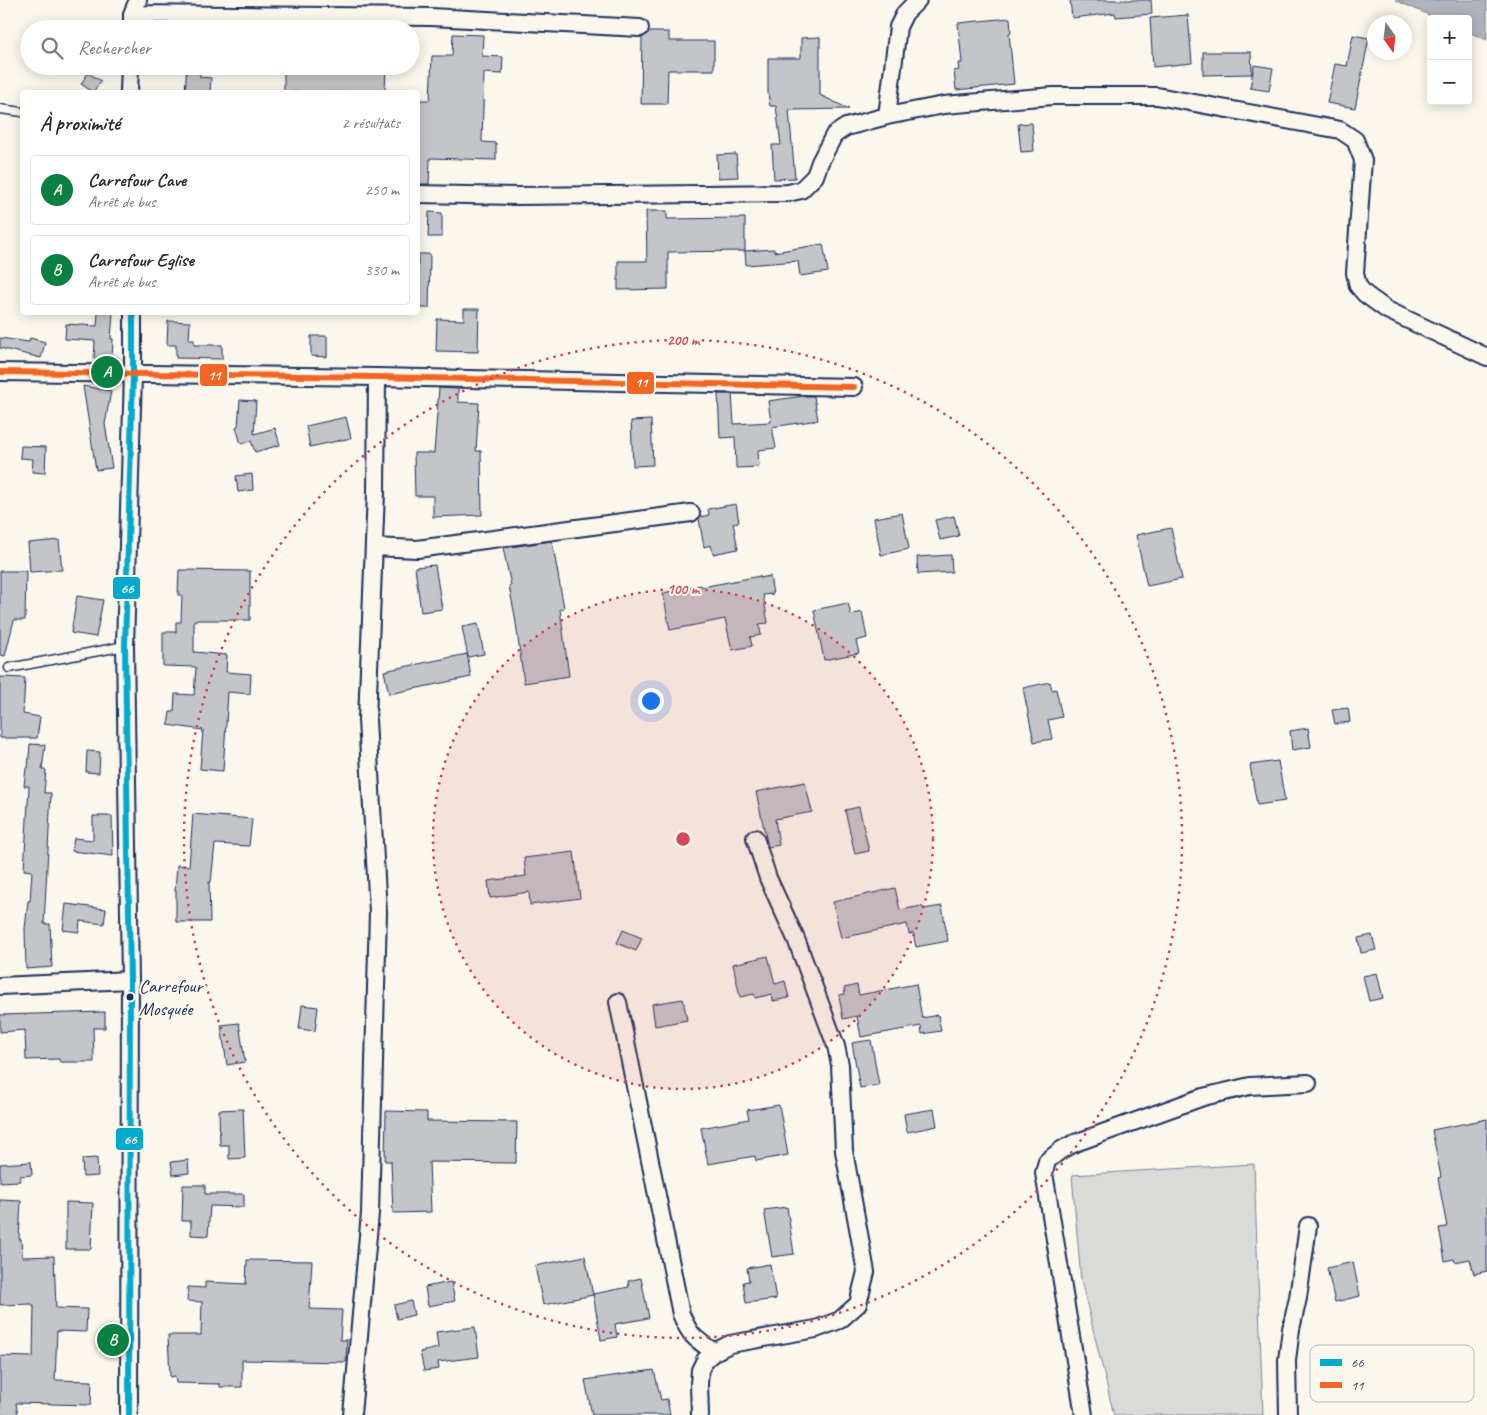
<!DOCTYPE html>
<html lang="fr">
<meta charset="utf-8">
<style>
:root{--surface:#fff;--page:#f7f7f7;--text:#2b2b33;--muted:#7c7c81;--line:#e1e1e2;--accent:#0b8043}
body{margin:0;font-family:Caveat,sans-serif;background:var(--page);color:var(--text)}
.controls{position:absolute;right:15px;top:15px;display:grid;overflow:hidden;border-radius:5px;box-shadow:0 2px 12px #0003}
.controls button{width:45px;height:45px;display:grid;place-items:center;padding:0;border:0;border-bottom:1px solid var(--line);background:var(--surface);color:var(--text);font:25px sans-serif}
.compass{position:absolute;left:1367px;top:15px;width:45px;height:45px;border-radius:50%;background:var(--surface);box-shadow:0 2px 12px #0003;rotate:166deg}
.you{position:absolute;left:650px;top:700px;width:18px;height:18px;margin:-12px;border:4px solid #fff;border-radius:50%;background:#1a73e8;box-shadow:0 0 0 8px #1a73e833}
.badge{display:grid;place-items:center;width:32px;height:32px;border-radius:50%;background:var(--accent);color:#fff;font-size:16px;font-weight:700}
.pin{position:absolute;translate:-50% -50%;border:2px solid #fff;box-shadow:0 1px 5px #0006}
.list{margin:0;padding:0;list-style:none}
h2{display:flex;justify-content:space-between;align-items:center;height:65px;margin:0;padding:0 20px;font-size:21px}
h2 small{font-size:16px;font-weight:400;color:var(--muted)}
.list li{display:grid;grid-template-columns:32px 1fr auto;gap:15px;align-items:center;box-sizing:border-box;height:70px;margin:0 10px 10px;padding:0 10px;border:1px solid var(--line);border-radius:5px}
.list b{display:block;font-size:19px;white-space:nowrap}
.list p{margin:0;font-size:16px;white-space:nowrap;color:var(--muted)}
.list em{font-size:16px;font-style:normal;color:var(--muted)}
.icon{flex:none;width:28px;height:28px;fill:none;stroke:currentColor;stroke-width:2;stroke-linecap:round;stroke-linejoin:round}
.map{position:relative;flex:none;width:1487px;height:1415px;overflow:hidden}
.search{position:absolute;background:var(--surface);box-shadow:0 2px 12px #0003;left:20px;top:20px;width:400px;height:55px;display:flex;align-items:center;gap:12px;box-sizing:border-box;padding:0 18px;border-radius:28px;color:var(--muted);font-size:19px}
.panel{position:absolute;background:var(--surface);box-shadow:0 2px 12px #0003;left:20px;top:90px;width:400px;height:225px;border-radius:5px}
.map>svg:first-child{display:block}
.green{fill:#dadad7;stroke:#7a849a}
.water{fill:#afb3bb;stroke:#747e96}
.building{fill:#c3c5c9;stroke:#1b2f5e}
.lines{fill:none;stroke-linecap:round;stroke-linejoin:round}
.service-casing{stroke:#1b2f5e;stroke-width:11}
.minor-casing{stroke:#1b2f5e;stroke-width:20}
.service{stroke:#fbf7ec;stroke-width:8}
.minor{stroke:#fbf7ec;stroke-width:16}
.bus-1-casing{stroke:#fbf7ec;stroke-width:10}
.bus-2-casing{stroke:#fbf7ec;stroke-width:10}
.bus-1{stroke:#00a9ce;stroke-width:6}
.bus-2{stroke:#f26522;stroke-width:6}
.ring{fill:none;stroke:#d1495b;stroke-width:2.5;stroke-dasharray:2.5 5}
.bus-dot{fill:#1b2f5e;stroke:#fbf7ec;stroke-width:2}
.labels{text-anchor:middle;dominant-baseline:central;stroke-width:4;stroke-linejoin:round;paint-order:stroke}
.bus-label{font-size:19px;fill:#1b2f5e;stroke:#fbf7ec;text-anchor:start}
.key{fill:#fbf7ec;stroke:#b8bbc1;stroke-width:1}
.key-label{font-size:14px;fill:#1b2f5e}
.centre{fill:#d1495b;stroke:#fbf7ec;stroke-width:2.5}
.ring-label{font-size:15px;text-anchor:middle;font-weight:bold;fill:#d1495b;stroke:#fbf7ec;stroke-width:4;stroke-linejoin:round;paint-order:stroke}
.line-badge{stroke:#fbf7ec;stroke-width:2}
.badge-label{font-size:14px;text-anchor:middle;font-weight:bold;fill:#fff}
</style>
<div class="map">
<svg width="1487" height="1415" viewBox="0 0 1487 1415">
<rect width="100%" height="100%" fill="#fbf7ec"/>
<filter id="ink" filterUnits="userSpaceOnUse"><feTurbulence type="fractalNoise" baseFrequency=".02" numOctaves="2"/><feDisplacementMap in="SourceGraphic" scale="10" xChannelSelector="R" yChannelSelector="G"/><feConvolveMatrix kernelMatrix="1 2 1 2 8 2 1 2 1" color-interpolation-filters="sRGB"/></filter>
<g filter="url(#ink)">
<path class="green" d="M1254 1164 1263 1415H1114L1081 1280 1072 1175Z"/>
<path class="water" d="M1395 0H1487V40L1468 32V19H1438Z"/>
<path class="building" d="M1070 0H1151L1152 14 1116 17 1115 13 1072 18Z
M1188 15 1192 63 1153 67 1150 18Z
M1010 18 1011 33H1009L1014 84 956 90 954 71 959 70 958 63H962L958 23Z
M649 32H669V41H714V70H668L667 104H641L642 37Z
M453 34 483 35 482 56 503 57 502 74 484 73 482 142 496 143V160L430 158 429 184H418V100H430L432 56H452Z
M1353 35 1369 38 1355 108 1327 103 1335 64 1347 66Z
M820 37V95L849 109 789 110 795 178 774 179 772 145H781L776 106H770L768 93V58H801V38Z
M1203 52H1251L1252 74 1203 75Z
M1254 65 1273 68 1269 91 1250 88Z
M187 66H200V77L211 78 210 92H185Z
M284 66H386L385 92H284Z
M88 73 101 81 93 92 81 84Z
M1032 123 1034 151 1021 152 1018 124Z
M736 154 738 177 718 178 717 155Z
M646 211H667V219L745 218V251L668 252V289L618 290V261H647Z
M429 212 442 213V237H428Z
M823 244 828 272 800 276 798 261 746 265 745 251 774 249V252Z
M418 254H430L429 308H418Z
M464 309H479L478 352 436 351 437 319 464 320Z
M98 312H113L111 339H113L112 360 94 359 95 341 65 339 66 324 97 326Z
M168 321 190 322 189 340H194V345H222V359L176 358V345H167Z
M311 336H327V357L311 356Z
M0 338 29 342 30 338 45 342 41 358 0 348Z
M83 386 111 391 105 424 112 468 96 470Z
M439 388 458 389V402L479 403 476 451H481L482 515 433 517V496H415L414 453H434Z
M718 394H732L734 424 771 422 768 401 804 396H814L818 420 772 427 776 448 758 450 759 467 736 468 735 437 720 438Z
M240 400 256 401 254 434 275 428 280 445 255 452 251 441 241 444 236 427 238 426Z
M346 417 351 438 310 447 306 426Z
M651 420 653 465 633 466 631 421Z
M21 446 46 447 45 473 32 472 33 459 20 458Z
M252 474 253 490 238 492 236 476Z
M736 504 739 522 733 523 738 549 713 554 711 545 704 547 699 519 700 517 709 515 708 509Z
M902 513 909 549 881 555 874 518Z
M954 516 959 536 940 540 935 520Z
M1171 528 1182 579 1147 586 1136 535Z
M59 540 62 570 30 572 28 543Z
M552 541 564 608 560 609 569 676 524 683 515 616 509 586 511 585 503 548Z
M951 555 952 572 918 574 917 557Z
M435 565 442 609 421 612 415 567Z
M179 570 250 571V620H194V652L227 655 226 672 251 674 250 694 228 692 223 771 200 769 203 730 168 725 170 712H174L175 694 194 695 196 667 163 666V632H176V622H181L182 595H178Z
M0 571H26L25 620H14L5 656 0 655Z
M760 576V578L770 576 773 594 763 595 768 623 759 624 761 635 750 637 752 646 732 650 725 619 670 630 663 593 701 585 702 587Z
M77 596 103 600 96 637 71 633Z
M848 603 851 615 862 612 867 638 856 641 859 653 824 660 814 610Z
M478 624 484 654 468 657 462 627Z
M467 654 471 677 389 694 384 671Z
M0 677 25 678 23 714 40 717 37 738H0Z
M1050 682 1052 690 1056 689 1062 717 1048 720 1052 739 1034 742 1023 688Z
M1348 708 1350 722 1335 724 1332 710Z
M1308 728 1311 747 1292 750 1290 731Z
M30 744 45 745 42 770H46L44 793H51L44 924H50L52 967 26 969 25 929 28 901H30L32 871 24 870 29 786H24L26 768H28Z
M87 751 100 752 99 773 86 772Z
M1278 761 1285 801 1257 805 1250 765Z
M805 782 812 812 775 819 779 845 768 847 756 792Z
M859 807 869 851 855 854 845 810Z
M193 814 252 819 249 846 215 844 211 882H209L210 922H176V891H175L177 865 189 866Z
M93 816H112L113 856 72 851 74 838 93 840Z
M574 852 580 898 530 905 529 892 490 898 488 881 526 876 524 858Z
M895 888 900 910 922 906 923 909 942 906 948 941 916 947 913 933 909 934 907 924 841 938 833 902Z
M66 904 106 909 104 924 80 921 79 932 63 930Z
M623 930 642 938 636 951 617 943Z
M1372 935 1376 950 1361 953 1358 938Z
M768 956 775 984 785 981 789 998 773 1001 772 994 755 998 754 994 740 997 733 964Z
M1377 973 1383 998 1369 1001 1363 976Z
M916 984 922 1018 938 1015 941 1031 922 1034 921 1026 861 1037 857 1016 843 1019 839 995 845 994 844 988 857 985 859 995Z
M683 999 687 1020 655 1026 652 1004Z
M302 1005 318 1007 315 1031 299 1029Z
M105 1012V1028H93L94 1062H60L59 1059 26 1060 25 1030 0 1032V1015Z
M239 1023 245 1062 227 1065 221 1025Z
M871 1040 879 1085 860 1088 852 1043Z
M779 1105 788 1155 756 1161 755 1156 708 1164 701 1128 749 1119 747 1110Z
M243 1109 245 1158 229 1159V1145H220L219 1110Z
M934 1109 937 1126 907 1132 904 1114Z
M386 1111 427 1112V1121L517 1122 516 1163 429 1162 431 1212 393 1213 391 1161H385Z
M1487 1119V1271L1474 1274 1470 1259 1455 1262 1454 1259 1445 1261 1439 1228 1447 1227 1438 1178 1441 1177 1432 1130Z
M97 1158 98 1176 83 1177 82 1159Z
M188 1160 189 1173 173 1175 171 1162Z
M31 1162 32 1175 20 1176V1181L0 1182V1164Z
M183 1185H205V1194H244V1207L210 1206 208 1236 191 1235V1221H182Z
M0 1200 21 1201 19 1239H21L22 1257 54 1256 56 1308 87 1309 86 1332 57 1331 55 1380 92 1381 91 1405 16 1403 18 1415H0V1356L33 1357 34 1306H32V1304L0 1305Z
M66 1202 93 1203 91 1249H66Z
M787 1207 794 1254 772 1257 764 1210Z
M585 1256 593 1295 543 1305 535 1266Z
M247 1260 312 1261 309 1309 342 1310 340 1340H347L346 1362 242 1360V1387H220V1384L176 1383 175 1376 170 1377 168 1335H201L202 1302 187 1301 188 1287 205 1288V1282L246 1284Z
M1353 1262 1360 1296 1335 1302 1327 1268Z
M770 1264 776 1299 746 1303 743 1282 749 1281 747 1268Z
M641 1278 649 1318 615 1324 617 1337 601 1340 593 1294 629 1287 628 1281Z
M451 1282 455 1301 428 1306 425 1287Z
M411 1301 414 1315 397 1319 394 1305Z
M475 1327 479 1357 438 1362 439 1369 424 1371 420 1352 438 1348 436 1332Z
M654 1370 661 1400 667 1399 670 1415H592L585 1380Z"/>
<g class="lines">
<g class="service-casing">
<path id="service" d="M0 109 22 112
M9 668 125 646"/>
</g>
<g class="minor-casing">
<path id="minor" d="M132 14 431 17 640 28
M132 29V14L138 0
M129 92 130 66
M887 116 898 27 905 13 918 0
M418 194 518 196 788 193 801 190 815 176 820 162 834 135 846 127 887 116 944 105 1053 96H1157L1340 130 1355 140 1363 160 1355 273 1358 286 1365 294 1387 310 1487 357
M0 372 377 377 854 387
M374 547 417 549 691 513
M0 986 130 980
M618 1002 681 1314C690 1336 694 1338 714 1352
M129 1415 130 980 125 646 133 374V312
M352 1415 370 1213 378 912 367 720 376 492 377 377
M700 1415 699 1384 700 1370 705 1360 714 1352 730 1344 816 1329 840 1320 858 1304 866 1272 844 1151 840 1065 836 1046 796 939 768 878 755 838
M1084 1415 1044 1173 1047 1161 1061 1150 1075 1143 1203 1097 1250 1086 1308 1083
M1288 1415 1287 1360 1291 1329 1298 1298 1308 1226"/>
</g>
<use href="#service" class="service"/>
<use href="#minor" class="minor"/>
<g class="bus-1-casing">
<path id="bus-1" d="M129 1415 130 980 125 646 133 374V312"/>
</g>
<g class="bus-2-casing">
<path id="bus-2" d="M0 372 377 377 854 387"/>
</g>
<use href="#bus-1" class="bus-1"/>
<use href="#bus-2" class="bus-2"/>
</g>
</g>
<circle cx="683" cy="839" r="250" fill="#d1495b" fill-opacity=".12"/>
<g class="ring">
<circle cx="683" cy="839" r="250"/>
<circle cx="683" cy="839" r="499"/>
</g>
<circle class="bus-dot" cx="130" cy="997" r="4.5"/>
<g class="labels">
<g class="bus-label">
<text x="139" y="986">Carrefour<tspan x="139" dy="23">Mosquée</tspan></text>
</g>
</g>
<rect x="1310" y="1345" width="164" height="57" rx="8" class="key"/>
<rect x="1320" y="1359" width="22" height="7" fill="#00a9ce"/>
<rect x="1320" y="1382" width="22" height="6" fill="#f26522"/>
<g class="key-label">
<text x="1351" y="1367">66</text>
<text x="1351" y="1390">11</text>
</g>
<circle cx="683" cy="839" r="8" class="centre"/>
<g class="ring-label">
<text x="683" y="345">200 m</text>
<text x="683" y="594">100 m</text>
</g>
<g class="line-badge">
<rect x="199" y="363" width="29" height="24" rx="5" fill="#f26522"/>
<rect x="626" y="371" width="29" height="24" rx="5" fill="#f26522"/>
<rect x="112" y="576" width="29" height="24" rx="5" fill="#00a9ce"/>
<rect x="115" y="1127" width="29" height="24" rx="5" fill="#00a9ce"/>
</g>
<g class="badge-label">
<text x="214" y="380">11</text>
<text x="641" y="387">11</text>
<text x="127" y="593">66</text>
<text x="130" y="1144">66</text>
</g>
</svg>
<div class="controls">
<button>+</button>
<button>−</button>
</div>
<svg class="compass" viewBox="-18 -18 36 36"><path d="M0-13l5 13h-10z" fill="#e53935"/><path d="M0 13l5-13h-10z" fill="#7c7c81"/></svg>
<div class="you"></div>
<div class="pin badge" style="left:107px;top:372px">A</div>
<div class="pin badge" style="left:113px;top:1340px">B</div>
<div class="search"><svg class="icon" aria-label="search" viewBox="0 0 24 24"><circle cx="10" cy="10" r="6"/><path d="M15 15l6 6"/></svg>Rechercher</div>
<section class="panel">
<h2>À proximité<small>2 résultats</small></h2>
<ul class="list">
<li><span class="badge">A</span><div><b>Carrefour Cave</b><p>Arrêt de bus</p></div><em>250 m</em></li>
<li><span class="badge">B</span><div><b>Carrefour Eglise</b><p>Arrêt de bus</p></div><em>330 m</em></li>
</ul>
</section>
</div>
